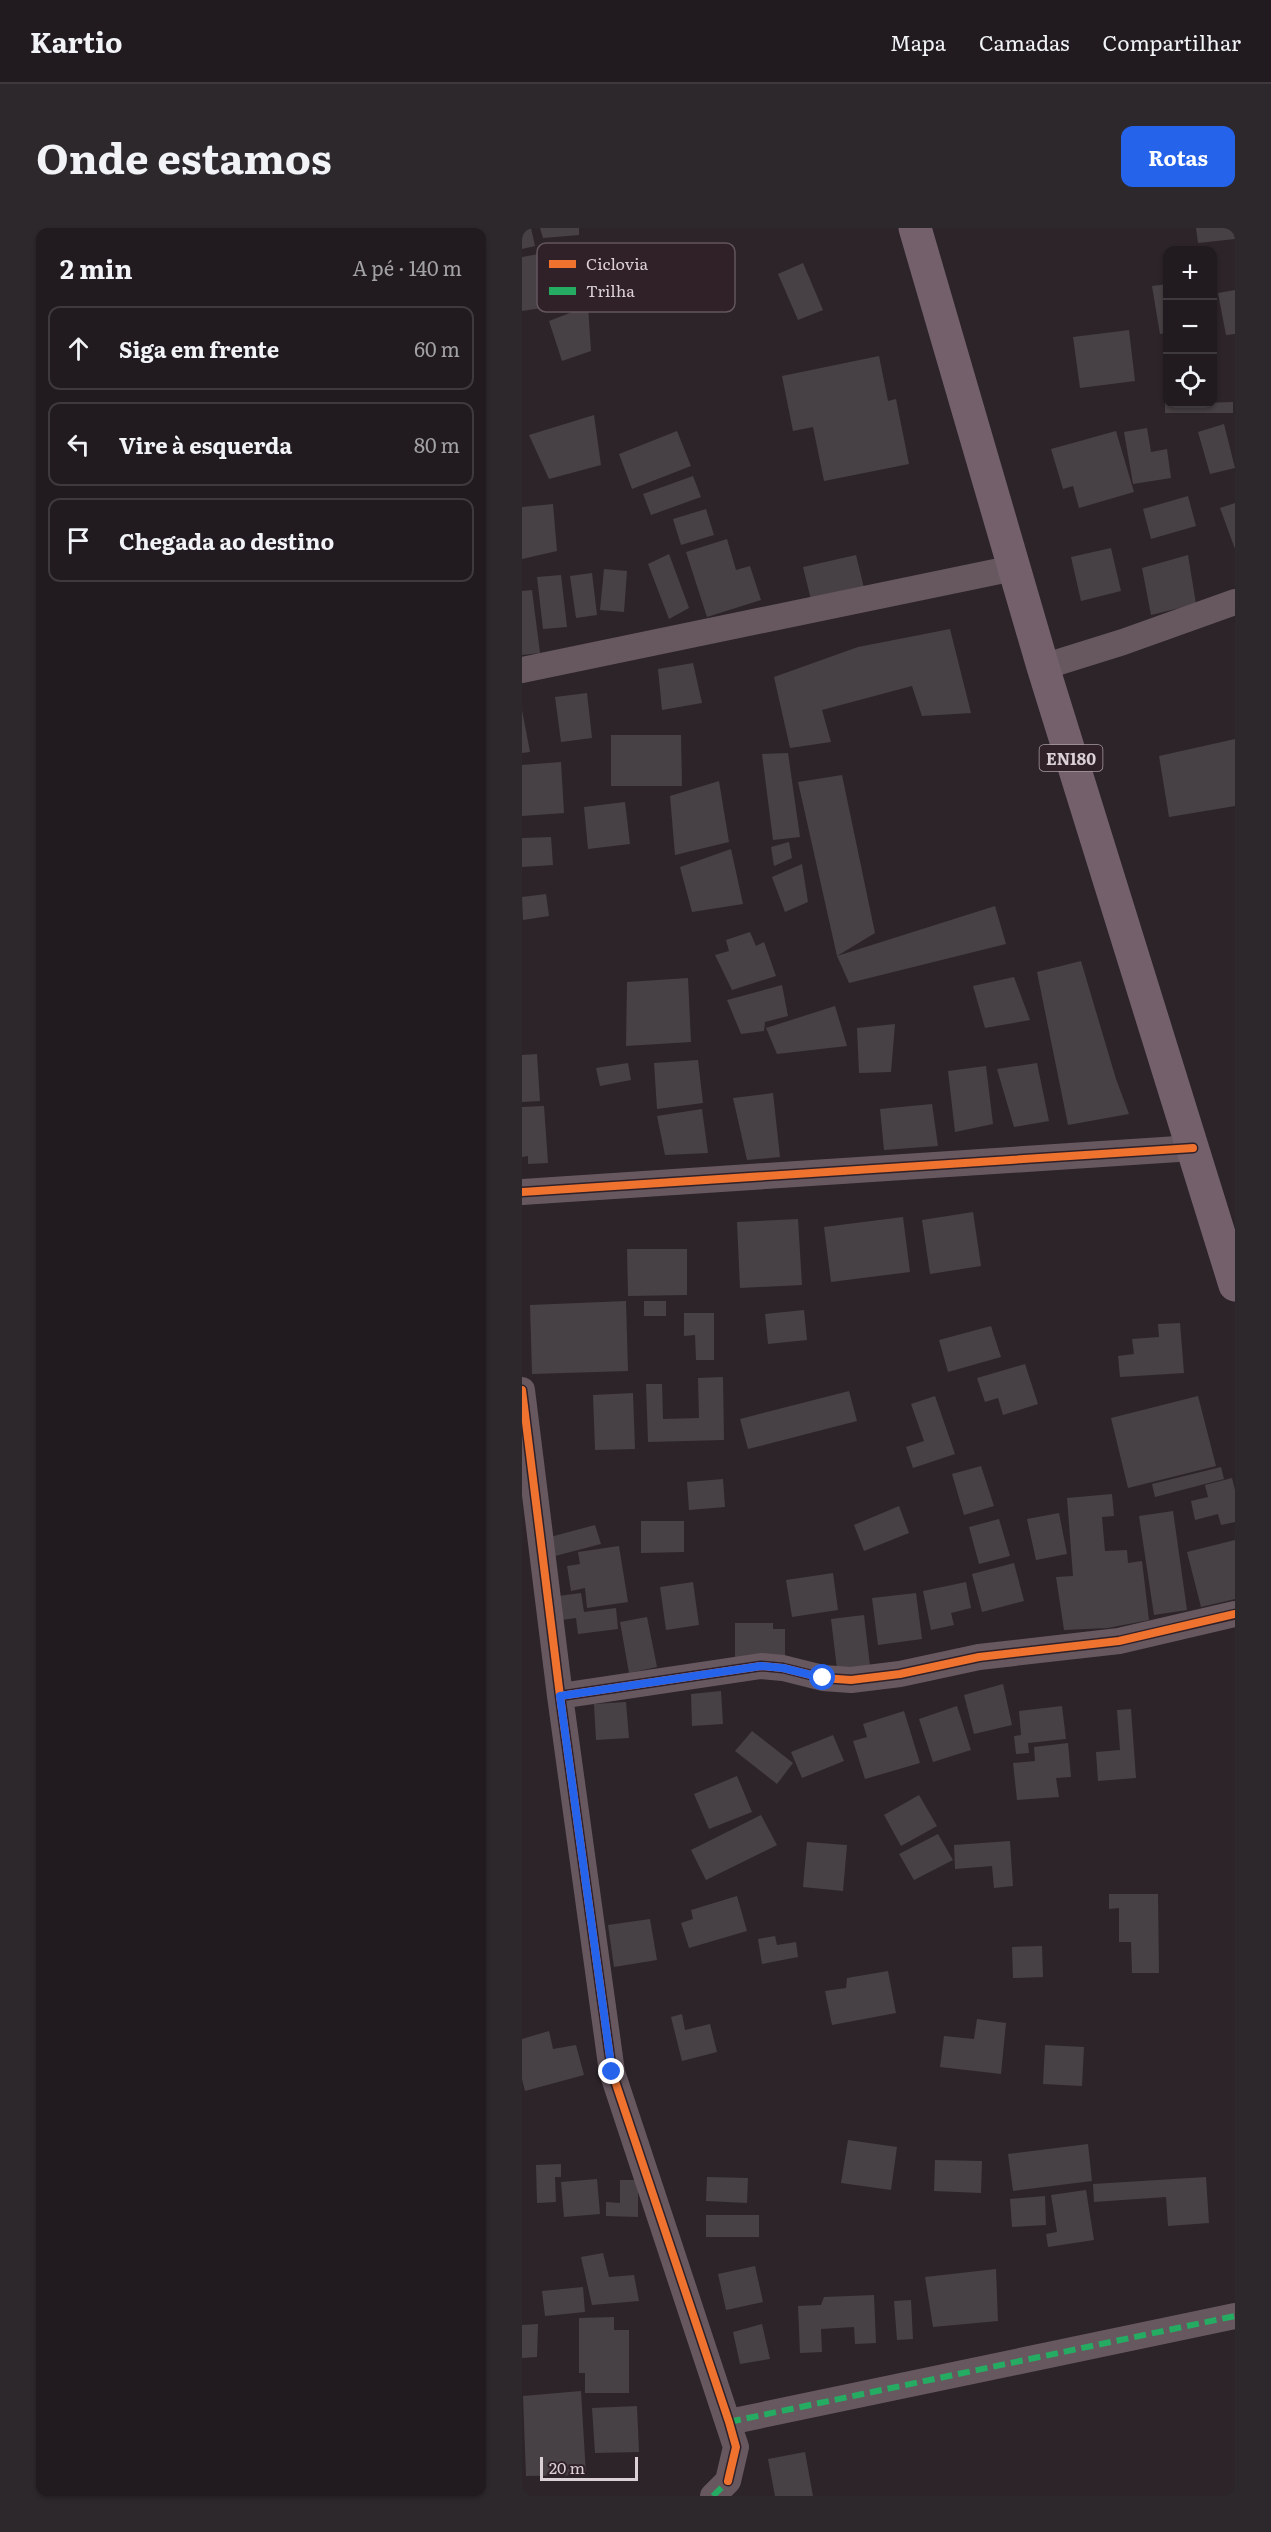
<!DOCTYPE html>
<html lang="pt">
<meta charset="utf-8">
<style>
:root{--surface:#211b1f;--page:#2d282c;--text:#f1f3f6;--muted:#a2a1a4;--line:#3e393d;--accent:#2563eb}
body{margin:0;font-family:Literata,serif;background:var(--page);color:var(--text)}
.controls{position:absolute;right:18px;top:18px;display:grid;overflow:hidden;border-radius:12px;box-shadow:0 2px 4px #0004}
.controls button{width:54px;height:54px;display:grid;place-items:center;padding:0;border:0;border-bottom:2px solid var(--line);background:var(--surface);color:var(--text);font:30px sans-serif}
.scale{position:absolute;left:18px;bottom:15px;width:98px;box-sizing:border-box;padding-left:6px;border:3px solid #dad0d5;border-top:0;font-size:16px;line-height:21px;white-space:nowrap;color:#dad0d5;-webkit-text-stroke:4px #302129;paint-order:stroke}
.stop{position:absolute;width:18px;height:18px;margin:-14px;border:4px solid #2563eb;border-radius:50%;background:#fff}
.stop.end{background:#2563eb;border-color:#fff;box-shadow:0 2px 6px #0008}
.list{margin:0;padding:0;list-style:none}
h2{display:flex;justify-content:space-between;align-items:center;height:78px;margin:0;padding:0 24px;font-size:26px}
h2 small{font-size:20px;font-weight:400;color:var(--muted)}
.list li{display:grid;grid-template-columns:39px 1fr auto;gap:18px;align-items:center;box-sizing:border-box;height:84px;margin:0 12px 12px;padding:0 12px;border:2px solid var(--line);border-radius:12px}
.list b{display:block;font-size:22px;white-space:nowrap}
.list em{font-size:20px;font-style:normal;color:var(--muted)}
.icon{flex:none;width:33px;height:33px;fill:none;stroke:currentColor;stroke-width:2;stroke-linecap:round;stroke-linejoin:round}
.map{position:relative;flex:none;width:713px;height:2268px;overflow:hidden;border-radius:12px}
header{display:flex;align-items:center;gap:36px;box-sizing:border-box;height:84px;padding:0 30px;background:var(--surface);border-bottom:2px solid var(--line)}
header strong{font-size:28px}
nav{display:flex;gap:33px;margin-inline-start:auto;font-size:21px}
.intro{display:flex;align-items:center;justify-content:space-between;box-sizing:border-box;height:144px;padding:0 36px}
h1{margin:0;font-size:42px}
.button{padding:15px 27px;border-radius:12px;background:var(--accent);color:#fff;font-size:21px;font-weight:700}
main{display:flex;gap:36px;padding:0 36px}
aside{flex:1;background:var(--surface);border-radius:12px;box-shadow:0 2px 4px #0004}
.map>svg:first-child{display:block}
.building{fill:#474044}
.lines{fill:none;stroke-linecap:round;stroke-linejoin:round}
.street{stroke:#675860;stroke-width:26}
.primary{stroke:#73606b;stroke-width:33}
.quiet{stroke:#26ab63;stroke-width:6;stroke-dasharray:12 6;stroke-linecap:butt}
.cycleway-casing{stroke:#302129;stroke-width:11}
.cycleway{stroke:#ef722f;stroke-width:8}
.route{stroke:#2563eb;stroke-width:8}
.labels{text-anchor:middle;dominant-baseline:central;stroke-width:4.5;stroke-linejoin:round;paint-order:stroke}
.shield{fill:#302129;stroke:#a79ca1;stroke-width:1.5}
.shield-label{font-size:16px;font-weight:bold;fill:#dad0d5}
.key{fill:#302129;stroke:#63565d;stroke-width:1.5}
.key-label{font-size:16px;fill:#dad0d5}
</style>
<header>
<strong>Kartio</strong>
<nav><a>Mapa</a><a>Camadas</a><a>Compartilhar</a></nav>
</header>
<div class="intro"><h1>Onde estamos</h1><a class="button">Rotas</a></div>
<main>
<aside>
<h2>2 min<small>A pé · 140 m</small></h2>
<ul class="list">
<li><svg class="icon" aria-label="ahead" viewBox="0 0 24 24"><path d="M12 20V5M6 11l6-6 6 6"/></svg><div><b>Siga em frente</b></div><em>60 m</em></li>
<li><svg class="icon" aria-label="left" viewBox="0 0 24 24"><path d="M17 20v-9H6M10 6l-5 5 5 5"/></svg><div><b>Vire à esquerda</b></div><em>80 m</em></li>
<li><svg class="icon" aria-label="arrive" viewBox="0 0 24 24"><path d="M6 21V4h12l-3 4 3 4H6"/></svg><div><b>Chegada ao destino</b></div></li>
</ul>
</aside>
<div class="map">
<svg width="713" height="2268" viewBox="0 0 713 2268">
<rect width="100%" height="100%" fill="#2c2429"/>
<path class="building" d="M0 0H9L13 18 0 21Z
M18 0H57V7L21 10Z
M674 0H712L713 11 676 15Z
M33 23 40 77 0 83V29Z
M281 35 301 82 276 92 256 46Z
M646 56V105L638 106 630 58Z
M713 62V106L704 107 696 65Z
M66 78 69 123 40 133 27 93Z
M607 102 613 153 558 160 551 109Z
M357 128 366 173 374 171 387 236 302 253 291 199 271 203 260 148Z
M643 135H646V176L711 174V185H643Z
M72 187 79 237 27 251 7 207Z
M702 196 713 240 688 246 676 204Z
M625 200 629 224 645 221 649 250 611 256 602 204Z
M155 203 169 238 110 261 97 226Z
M594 203 612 264 557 280 551 258 541 261 529 221Z
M171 248 179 269 129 287 121 266Z
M666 268 674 298 629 311 621 281Z
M713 275V321L698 280Z
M31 276 35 323 0 331V279Z
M184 281 192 307 159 317 151 291Z
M205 311 214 342 228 338 239 372 185 389 164 324Z
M589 320 599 363 559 373 549 329Z
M147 326 167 380 147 391 126 336Z
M334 327 342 360 289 372 281 339Z
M666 327 674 376 629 387 620 340Z
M82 341 105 343 102 384 78 382Z
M70 345 75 387 54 390 48 348Z
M39 347 45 399 21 401 15 349Z
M10 362 18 425 0 427V363Z
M428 401 449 485 400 488 390 458 300 482 309 514 268 520 252 449 336 419Z
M171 435 180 475 140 482 136 441Z
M65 465 70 510 39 514 33 469Z
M0 482 8 524 0 525Z
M89 507H159L160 558H89Z
M713 511V578L647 589 637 528Z
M266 525 278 609 251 612 240 526Z
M39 534 42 585 0 588V537Z
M320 547 353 705 315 728 473 678 484 716 327 755 315 728 276 554Z
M197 553 207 614 153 627 148 568Z
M103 574 108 616 66 621 62 579Z
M29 609 31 637 0 639V610Z
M267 614 270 630 252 638 249 619Z
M209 621 221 676 170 684 158 639Z
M280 636 286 674 263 684 250 649Z
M24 666 27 688 1 692 0 669Z
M228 704 234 718 242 714 254 748 210 762 193 727 207 723 204 712Z
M559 733 594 851 607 886 546 897 515 744Z
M492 749 508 792 463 800 451 758Z
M166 750 169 814 104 818 105 754Z
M260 757 266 788 243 794 242 803 219 806 205 772Z
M313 778 325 818 255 826 244 800Z
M373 796 369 844 337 845 335 800Z
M15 826 18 873 0 874V827Z
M176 832 181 875 135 881 132 835Z
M106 835 109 852 78 858 74 840Z
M515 835 527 893 492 899 475 841Z
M464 838 471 896 433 904 426 843Z
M251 865 258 929 225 932 211 870Z
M410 876 416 918 362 922 358 881Z
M22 878 26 935 6 936V928L0 929V879Z
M180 881 186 925 143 927 135 888Z
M451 984 459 1038 408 1046 400 992Z
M381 989 388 1044 309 1054 302 999Z
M276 991 280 1057 218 1060 215 994Z
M105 1021H165V1067L106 1068Z
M104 1073 106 1143 10 1146 8 1077Z
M122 1073H144V1088H122Z
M282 1082 285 1112 246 1116 243 1086Z
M162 1085H192V1132H174L173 1107 162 1108Z
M658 1095 662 1145 598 1149 596 1128 612 1126 610 1111 637 1109 636 1096Z
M469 1098 479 1129 426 1144 417 1112Z
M503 1136 516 1176 481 1187 476 1170 463 1174 455 1150Z
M201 1149 202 1212 126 1214 124 1156H140L141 1191 177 1190 176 1150Z
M327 1163 335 1193 226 1221 218 1191Z
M111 1165 113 1221 73 1222 71 1167Z
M413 1168 433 1226 391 1240 384 1219 402 1213 389 1176Z
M676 1168 694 1238 606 1260 589 1190Z
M459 1238 472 1278 442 1287 430 1246Z
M699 1239 702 1251 633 1269 630 1256Z
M710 1250 713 1262V1294L699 1297 696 1286 673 1292 669 1273 686 1269 683 1257Z
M201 1251 203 1279 167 1282 165 1254Z
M590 1266 592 1288 580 1289 583 1323 605 1322 606 1335 620 1333 627 1392 586 1400 542 1402 534 1349 551 1348 545 1270Z
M377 1278 387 1305 342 1323 332 1297Z
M651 1283 665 1382 632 1387 617 1288Z
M537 1285 545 1326 514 1332 505 1291Z
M477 1291 488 1328 457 1336 447 1299Z
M119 1293H162V1324L119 1325Z
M73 1297 79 1316 33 1328 28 1309Z
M713 1312V1371L679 1379 665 1324Z
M97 1318 106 1374 65 1380 63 1360 49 1363 45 1338 58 1336 56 1324Z
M492 1335 502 1373 460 1384 450 1346Z
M311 1345 316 1382 270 1389 264 1352Z
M171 1354 177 1397 144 1402 138 1359Z
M444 1354 449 1380 429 1385 432 1397 409 1402 401 1363Z
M59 1365 62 1384 94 1380 96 1401 56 1406 54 1390 32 1393 29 1369Z
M394 1365 400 1411 356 1417 350 1370Z
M342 1387 348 1438 315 1441 309 1391Z
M125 1389 135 1439 107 1445 98 1394Z
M213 1395H251V1401H263V1436H213Z
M481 1456 490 1497 452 1506 442 1467Z
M199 1463 201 1496 170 1498 169 1466Z
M104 1474 107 1510 74 1512 72 1476Z
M435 1478 449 1522 411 1534 397 1491Z
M540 1478 544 1511 506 1515 507 1525 494 1526 492 1508 499 1507 497 1483Z
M609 1481 614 1550 576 1553 574 1524 598 1522 595 1482Z
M382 1483 398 1535 343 1551 331 1513 345 1509 341 1496Z
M230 1503 271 1535 255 1556 213 1523Z
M311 1507 322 1533 280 1550 269 1524Z
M546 1515 549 1549 534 1550 537 1569 495 1572 491 1535 513 1533 512 1519Z
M215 1548 230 1584 187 1601 172 1566Z
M397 1567 415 1598 379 1618 362 1587Z
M239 1587 255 1617 184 1652 169 1622Z
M416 1606 431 1632 392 1652 377 1626Z
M488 1613 491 1658 472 1660 470 1638 433 1641 432 1617Z
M285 1614 325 1617 321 1663 281 1659Z
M587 1666H636L637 1745H610L609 1714H597V1680L587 1681Z
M215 1668 225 1703 167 1720 159 1695 171 1691 169 1682Z
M128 1691 135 1732 92 1739 86 1697Z
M253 1708 255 1717 274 1714 276 1729 240 1736 236 1711Z
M520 1718 521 1749 491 1750 490 1719Z
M366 1743 374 1785 310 1797 303 1763 324 1760 325 1750Z
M160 1786 163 1802 188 1796 195 1824 160 1833 149 1789Z
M455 1791 484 1795 479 1846 418 1839 422 1808 452 1811Z
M27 1803 31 1821 54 1817 62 1847 3 1863 0 1851V1811Z
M523 1817 562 1819 560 1858 521 1856Z
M326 1912 375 1919 369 1962 319 1955Z
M566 1916 570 1953 491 1963 486 1926Z
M413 1932 460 1933 459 1965 412 1963Z
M39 1936V1949H33L34 1974 15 1975 14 1937Z
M185 1949 226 1950 225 1975 184 1973Z
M684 1949 687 1995 646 1998 644 1969 572 1974 571 1956Z
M75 1951 78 1986 42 1989 39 1954Z
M98 1952H116V1989L84 1988V1974L98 1975Z
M564 1962 572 2012 526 2019 524 2006 535 2004 529 1967Z
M523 1968 524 1997 490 1999 488 1971Z
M184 1987H237V2009H184Z
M81 2025 87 2049 112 2047 117 2073 70 2077 59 2029Z
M233 2038 241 2074 204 2082 196 2046Z
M474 2041 476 2093 411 2099 403 2049Z
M61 2059 63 2084 23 2088 20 2063Z
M352 2067 354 2115 333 2116 332 2099 299 2101 300 2124 278 2125 276 2078 299 2077 302 2069Z
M389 2072 391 2111 375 2112 372 2073Z
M92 2089V2102H107V2165H63V2145H57V2090Z
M16 2096 15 2129 0 2130V2097Z
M240 2096 248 2131 218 2136 211 2104Z
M59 2163 64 2247 4 2248 1 2168Z
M115 2178 117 2224 73 2225 70 2180Z
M283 2224 291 2268H253L246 2231Z"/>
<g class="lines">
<path class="street" d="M521 439 601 414 713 374
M0 442 492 340
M0 964 671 920
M0 1162 38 1468 90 1844 214 2219 206 2253 191 2268
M38 1468 239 1438 261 1440 301 1450 329 1452 378 1446 457 1429 597 1413 713 1386
M207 2194 713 2088"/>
<path class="primary" d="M393 0 521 439 713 1057"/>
<path class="quiet" d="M207 2194 713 2088
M191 2268 206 2253"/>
<g class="cycleway-casing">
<path id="cycleway" d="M0 964 671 920
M0 1162 38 1468 90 1844 207 2194 214 2219 206 2253
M38 1468 239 1438 261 1440 301 1450 329 1452 378 1446 457 1429 597 1413 713 1386"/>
</g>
<use href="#cycleway" class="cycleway"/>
</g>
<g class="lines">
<path class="route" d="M90 1844 38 1468 239 1438 261 1440 301 1450"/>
</g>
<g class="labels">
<rect class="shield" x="517.5" y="517" width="63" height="26" rx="4.5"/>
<g class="shield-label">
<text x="549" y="530">EN180</text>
</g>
</g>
<rect x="15" y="15" width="198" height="69" rx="9" class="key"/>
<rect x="27" y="32" width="27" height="8" fill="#ef722f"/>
<rect x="27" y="59" width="27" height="8" fill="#26ab63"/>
<g class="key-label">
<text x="64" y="42">Ciclovia</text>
<text x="64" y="69">Trilha</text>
</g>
</svg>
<div class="controls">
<button>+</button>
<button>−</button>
<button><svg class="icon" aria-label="locate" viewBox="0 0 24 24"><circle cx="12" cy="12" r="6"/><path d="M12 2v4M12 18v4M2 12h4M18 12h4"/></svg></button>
</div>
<div class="scale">20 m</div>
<div class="stop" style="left:301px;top:1450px"></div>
<div class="stop end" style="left:90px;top:1844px"></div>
</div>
</main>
